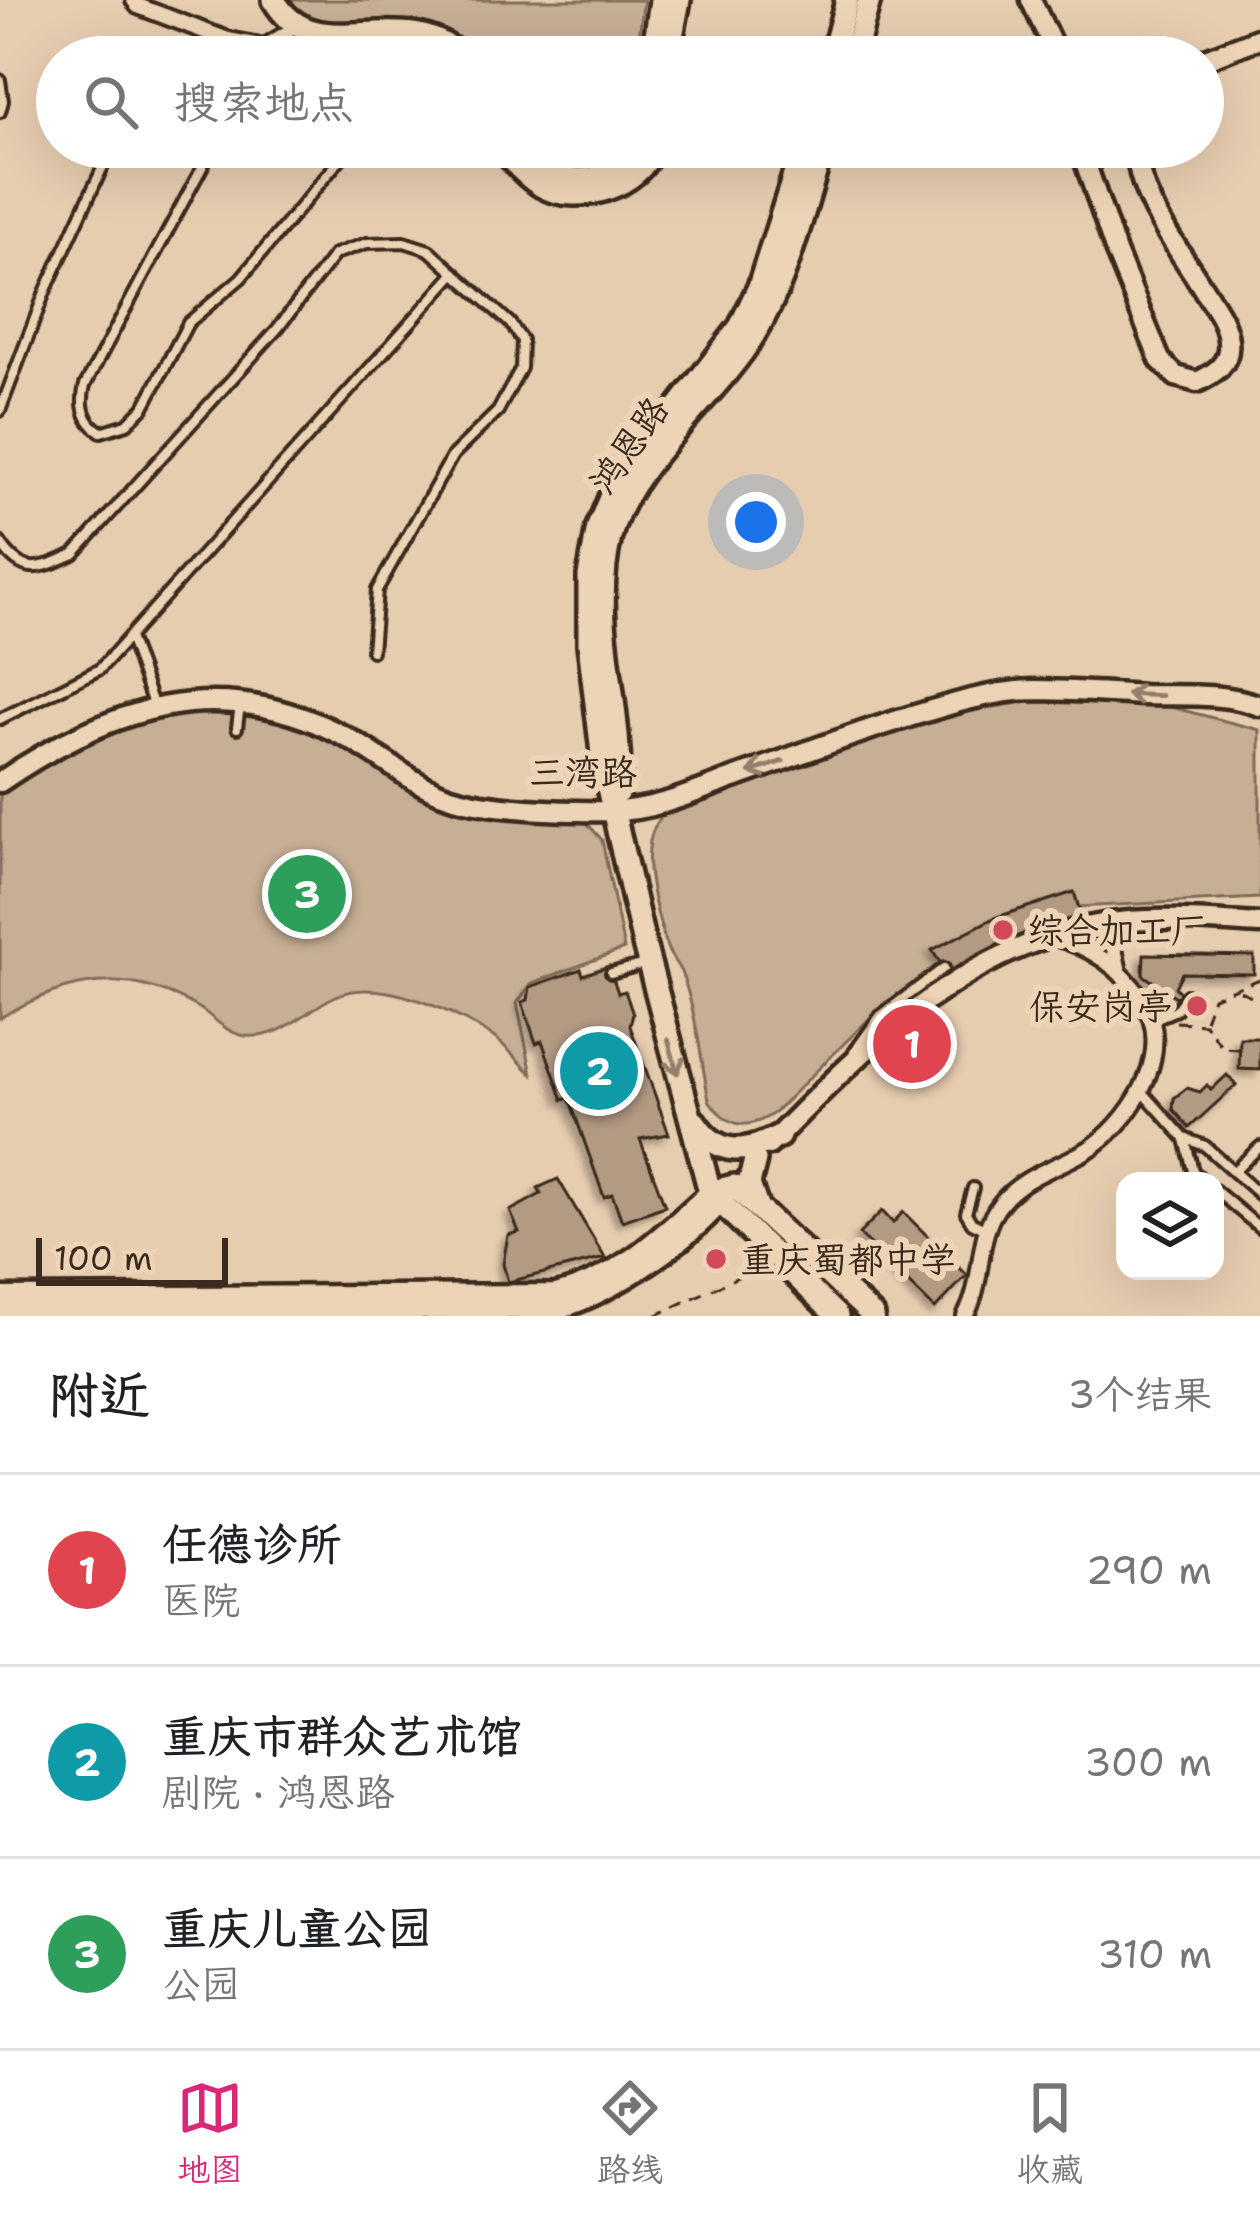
<!DOCTYPE html>
<html lang="zh">
<meta charset="utf-8">
<style>
:root{--surface:#fff;--page:#f6f6f6;--text:#202124;--muted:#757577;--line:#e0e0e0;--accent:#db2777}
body{margin:0;font-family:"Shantell Sans","LXGW WenKai TC",sans-serif;background:var(--page);color:var(--text)}
.controls{position:absolute;right:36px;bottom:36px;display:grid;overflow:hidden;border-radius:24px;box-shadow:0 12px 48px #0002}
.controls button{width:108px;height:108px;display:grid;place-items:center;padding:0;border:0;border-bottom:3px solid var(--line);background:var(--surface);color:var(--text);font:60px sans-serif}
.scale{position:absolute;left:36px;bottom:30px;width:192px;box-sizing:border-box;padding-left:12px;border:6px solid #3b2a1e;border-top:0;font-size:33px;line-height:42px;white-space:nowrap;color:#3b2a1e;-webkit-text-stroke:9px #eed4b6;paint-order:stroke}
.you{position:absolute;left:756px;top:522px;width:42px;height:42px;margin:-30px;border:9px solid #fff;border-radius:50%;background:#1a73e8;box-shadow:0 0 0 18px #1a73e833}
.badge{display:grid;place-items:center;width:78px;height:78px;border-radius:50%;background:var(--accent);color:#fff;font-size:39px;font-weight:700}
.pin{position:absolute;translate:-50% -50%;border:6px solid #fff;box-shadow:0 3px 12px #0006}
.list{margin:0;padding:0;list-style:none}
h2{display:flex;justify-content:space-between;align-items:center;height:156px;margin:0;padding:0 48px;font-size:51px}
h2 small{font-size:39px;font-weight:400;color:var(--muted)}
.list li{display:grid;grid-template-columns:78px 1fr auto;gap:36px;align-items:center;box-sizing:border-box;height:192px;padding:0 48px;border-top:3px solid var(--line)}
.list b{display:block;font-size:45px;white-space:nowrap}
.list p{margin:0;font-size:39px;white-space:nowrap;color:var(--muted)}
.list em{font-size:39px;font-style:normal;color:var(--muted)}
.icon{flex:none;width:66px;height:66px;fill:none;stroke:currentColor;stroke-width:2;stroke-linecap:round;stroke-linejoin:round}
.map{position:relative;flex:none;width:1260px;height:1316px;overflow:hidden}
.search{position:absolute;background:var(--surface);box-shadow:0 12px 48px #0002;left:36px;right:36px;top:36px;height:132px;display:flex;align-items:center;gap:30px;box-sizing:border-box;padding:0 42px;border-radius:66px;color:var(--muted);font-size:45px}
.sheet{height:732px;background:var(--surface)}
nav{display:flex;justify-content:space-around;align-items:center;box-sizing:border-box;height:168px;border-top:3px solid var(--line);background:var(--surface);font-size:33px;color:var(--muted)}
nav a{display:grid;justify-items:center;gap:6px}
nav .on{color:var(--accent)}
.map>svg:first-child{display:block}
.green{fill:#c7af95;stroke:#816c5a;stroke-width:3}
.building{fill:#b29a83;stroke:#3b2a1e;stroke-width:3;filter:url(#shadow)}
.lines{fill:none;stroke-linecap:round;stroke-linejoin:round}
.service-casing{stroke:#3b2a1e;stroke-width:16}
.minor-casing{stroke:#3b2a1e;stroke-width:22}
.tertiary-casing{stroke:#3b2a1e;stroke-width:27}
.secondary-casing{stroke:#3b2a1e;stroke-width:30}
.path{stroke:#3b2a1e;stroke-width:3;stroke-dasharray:12 9;stroke-linecap:butt}
.service{stroke:#eed4b6;stroke-width:8}
.minor{stroke:#eed4b6;stroke-width:14}
.tertiary{stroke:#eed4b6;stroke-width:18}
.secondary{stroke:#eed4b6;stroke-width:21}
.oneway{stroke:#947f6a}
.poi-dot{fill:#d1495b;stroke:#eed4b6;stroke-width:4.5}
.labels{text-anchor:middle;dominant-baseline:central;stroke-width:12;stroke-linejoin:round;paint-order:stroke}
.street-label{font-size:36px;fill:#3b2a1e;stroke:#eed4b6}
.poi-label{font-size:36px;fill:#3b2a1e;stroke:#eed4b6;text-anchor:start}
</style>
<div class="map">
<svg width="1260" height="1316" viewBox="0 0 1260 1316">
<defs>
<filter id="shadow"><feDropShadow dx="-5.5" dy="5.5" stdDeviation="3" flood-color="#0004"/></filter>
</defs>
<rect width="100%" height="100%" fill="#e7cdb0"/>
<filter id="ink" filterUnits="userSpaceOnUse"><feTurbulence type="fractalNoise" baseFrequency=".00833" numOctaves="2"/><feDisplacementMap in="SourceGraphic" scale="24" xChannelSelector="R" yChannelSelector="G"/><feConvolveMatrix kernelMatrix="1 2 1 2 8 2 1 2 1" color-interpolation-filters="sRGB"/></filter>
<g filter="url(#ink)">
<path class="green" d="M287 0H644L636 57H477C424 0 336 58 287 0Z
M1025 702 1155 703 1260 730V898L1075 907 955 955 885 1003 774 1113C747 1131 728 1128 709 1100 701 1061 696 1009 681 972 677 963 670 957 667 947 656 911 629 830 672 810L933 717Z
M195 706C247 711 300 716 347 743 382 764 408 794 448 808 491 822 541 819 586 822L602 840 624 949 532 983 517 1003 532 1074C519 1062 507 1046 492 1036 455 1012 380 976 336 996 306 1009 283 1040 246 1036 227 1034 214 1017 199 1008 128 967 68 977 0 1018V791L102 730Z"/>
<path class="building" d="M1074 892 1082 918 1006 941 948 975 932 950 994 918Z
M1144 954 1254 956V974L1182 973 1175 987 1181 994 1176 997 1143 975Z
M609 966 618 993 625 991 633 1014 630 1026 669 1134 640 1139 665 1206 622 1221 612 1194 604 1197 569 1098 563 1100 542 1041 536 1043 522 1002 528 1000 530 987 581 969 583 975Z
M1240 1038H1260V1070L1239 1069Z
M1227 1075 1236 1085 1189 1128 1173 1109 1174 1098 1187 1088 1200 1092 1207 1085 1211 1090Z
M558 1179 605 1258 508 1282 503 1264 508 1235 519 1232 510 1211 541 1194 538 1188Z
M882 1211 893 1223 903 1212 967 1275 935 1309 859 1234Z"/>
<g class="lines">
<g class="service-casing">
<path id="service" d="M130 57 142 52 158 57
M0 80 3 101 0 112
M213 147 85 385C80 405 83 421 101 432L127 424 144 407 188 323 241 278 342 157
M0 411 45 292 112 147
M0 542C23 578 40 569 74 554L278 328 335 254 367 243 404 242 429 250 510 323 522 340 521 368 498 411 453 455 377 590 372 651
M129 637 154 707
M0 719 100 669 455 273
M237 728 240 704
M611 973 648 963
M1152 1020 1176 1010 1187 995
M854 1052 880 1016 944 968
M1141 1090 1184 1138 1205 1146 1260 1195
M1185 1139 1193 1171 1204 1181
M1234 1171 1260 1147
M973 1188 966 1213 972 1223 985 1229
M1215 1190 1260 1228"/>
</g>
<g class="minor-casing">
<path id="minor" d="M134 0 138 6 228 40 265 47 286 34
M1119 972 1113 944 1126 922
M965 1316C986 1280 974 1236 1001 1203 1026 1172 1064 1167 1095 1145 1136 1114 1175 1049 1142 1000 1122 968 1090 946 1054 937"/>
</g>
<g class="tertiary-casing">
<path id="tertiary" d="M1031 0 1058 57
M1203 60 1260 38
M1080 147 1116 252 1160 360 1176 376 1197 382C1214 374 1231 364 1228 341 1227 323 1213 305 1204 290 1177 245 1138 201 1136 147
M0 782C108 708 217 671 340 734 379 753 409 784 451 797 492 810 570 812 614 811 654 810 691 794 728 780 788 759 848 735 909 717 948 705 992 691 1033 690 1070 690 1106 693 1143 695 1181 696 1224 692 1260 706
M769 1145C863 1049 965 945 1103 924 1155 916 1208 921 1260 924
M0 1297 556 1294C620 1278 662 1235 710 1192
M0 1313 559 1309C614 1292 694 1239 728 1193"/>
</g>
<g class="secondary-casing">
<path id="secondary" d="M274 0C315 71 402 0 461 57
M396 40 422 45 441 57
M653 57 661 0
M668 57 679 0
M832 57 847 0
M854 57 869 0
M501 147C513 161 526 177 542 186 578 206 641 187 653 147
M522 147C528 154 535 162 543 168 573 190 621 178 638 147
M803 147 759 287 740 327 612 493 598 527 589 576V644L604 770 644 944 710 1192 837 1316
M618 792C624 707 589 623 610 537 626 466 715 398 753 336 788 280 803 209 823 147
M695 1122C718 1157 745 1154 779 1136
M755 1160 749 1184 756 1204
M710 1192 734 1186 873 1316"/>
</g>
<path class="path" d="M1240 991 1260 1000
M1205 1020 1213 997 1260 979
M1176 1022 1205 1024 1223 1048 1240 1049
M655 1316 740 1276 758 1258"/>
<use href="#service" class="service"/>
<use href="#minor" class="minor"/>
<use href="#tertiary" class="tertiary"/>
<use href="#secondary" class="secondary"/>
</g>
<defs><path id="oneway-shaft" d="M-6 0H5M1.5-3L5.5 0L1.5 3" fill="none" stroke-width="1.6" stroke-linecap="round" stroke-linejoin="round" transform="scale(3)"/></defs>
<g class="oneway">
<use href="#oneway-shaft" transform="translate(1144 695) rotate(-178)"/>
<use href="#oneway-shaft" transform="translate(766 767) rotate(161)"/>
<use href="#oneway-shaft" transform="translate(673 1057) rotate(75)"/>
</g>
</g>
<g class="poi-dot">
<circle cx="1003" cy="930" r="12"/>
<circle cx="1197" cy="1006" r="12"/>
<circle cx="716" cy="1259" r="12"/>
</g>
<g class="labels">
<g class="street-label">
<text transform="translate(629 445) rotate(-55)">鸿恩路</text>
<text x="583" y="772">三湾路</text>
</g>
<g class="poi-label">
<text x="1027" y="930">综合加工厂</text>
<text x="1173" y="1006" text-anchor="end">保安岗亭</text>
<text x="740" y="1259">重庆蜀都中学</text>
</g>
</g>
</svg>
<div class="controls">
<button><svg class="icon" aria-label="layers" viewBox="0 0 24 24"><path d="M12 4l9 5-9 5-9-5zM3 14l9 5 9-5"/></svg></button>
</div>
<div class="scale">100 m</div>
<div class="you"></div>
<div class="pin badge" style="left:912px;top:1044px;background:#e0444e">1</div>
<div class="pin badge" style="left:599px;top:1071px;background:#0f9aa8">2</div>
<div class="pin badge" style="left:307px;top:894px;background:#2e9e5b">3</div>
<div class="search"><svg class="icon" aria-label="search" viewBox="0 0 24 24"><circle cx="10" cy="10" r="6"/><path d="M15 15l6 6"/></svg>搜索地点</div>
</div>
<section class="sheet">
<h2>附近<small>3个结果</small></h2>
<ul class="list">
<li><span class="badge" style="background:#e0444e">1</span><div><b>任德诊所</b><p>医院</p></div><em>290 m</em></li>
<li><span class="badge" style="background:#0f9aa8">2</span><div><b>重庆市群众艺术馆</b><p>剧院 · 鸿恩路</p></div><em>300 m</em></li>
<li><span class="badge" style="background:#2e9e5b">3</span><div><b>重庆儿童公园</b><p>公园</p></div><em>310 m</em></li>
</ul>
</section>
<nav>
<a class="on"><svg class="icon" aria-label="map" viewBox="0 0 24 24"><path d="M3 6l6-2 6 2 6-2v14l-6 2-6-2-6 2zM9 4v14M15 6v14"/></svg>地图</a>
<a><svg class="icon" aria-label="directions" viewBox="0 0 24 24"><path d="M12 3l9 9-9 9-9-9zM9 14v-3h6M13 9l2 2-2 2"/></svg>路线</a>
<a><svg class="icon" aria-label="saved" viewBox="0 0 24 24"><path d="M7 4h10v16l-5-4-5 4z"/></svg>收藏</a>
</nav>
